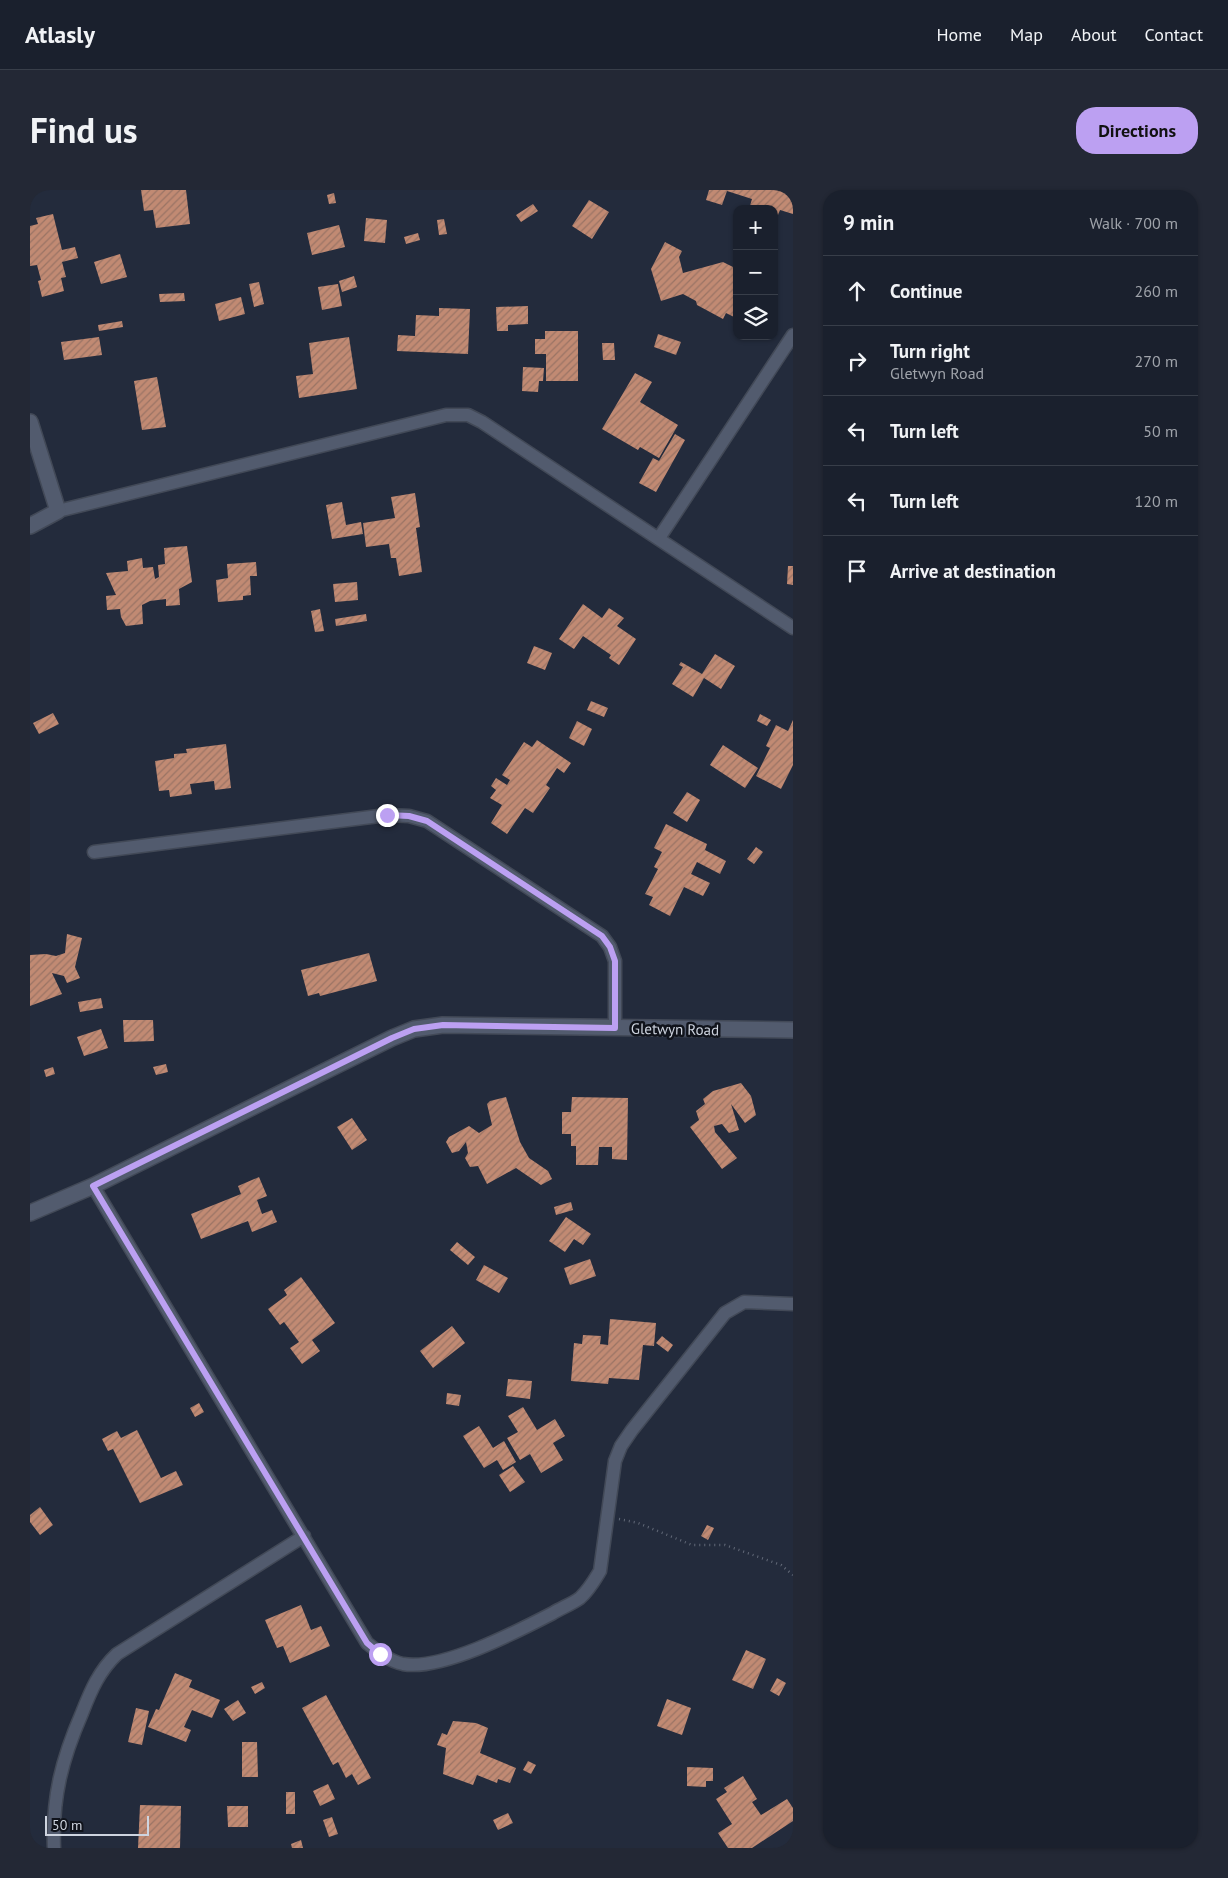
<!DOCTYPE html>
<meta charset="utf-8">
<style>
:root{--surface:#1a202d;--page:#232835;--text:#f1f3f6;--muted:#9fa3aa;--line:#383e49;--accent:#bca0f2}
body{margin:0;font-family:"PT Sans",sans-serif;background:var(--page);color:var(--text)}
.controls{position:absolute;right:15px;top:15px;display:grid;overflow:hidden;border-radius:10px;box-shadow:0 1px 4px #0004}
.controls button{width:45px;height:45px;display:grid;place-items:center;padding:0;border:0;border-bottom:1px solid var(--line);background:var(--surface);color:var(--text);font:25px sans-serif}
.scale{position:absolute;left:15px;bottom:12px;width:104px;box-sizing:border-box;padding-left:5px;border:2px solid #ced4df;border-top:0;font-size:14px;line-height:18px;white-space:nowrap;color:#ced4df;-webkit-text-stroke:4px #10131b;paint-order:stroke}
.stop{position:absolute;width:15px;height:15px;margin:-11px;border:4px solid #bca0f2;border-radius:50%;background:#fff}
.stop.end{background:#bca0f2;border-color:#fff;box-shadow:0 1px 5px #0008}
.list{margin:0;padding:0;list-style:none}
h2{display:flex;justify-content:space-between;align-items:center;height:65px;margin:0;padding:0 20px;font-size:21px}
h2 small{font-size:16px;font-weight:400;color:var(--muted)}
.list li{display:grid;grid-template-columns:32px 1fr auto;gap:15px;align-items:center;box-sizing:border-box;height:70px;padding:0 20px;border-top:1px solid var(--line)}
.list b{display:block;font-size:19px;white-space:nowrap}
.list p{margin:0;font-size:16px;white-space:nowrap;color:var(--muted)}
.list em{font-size:16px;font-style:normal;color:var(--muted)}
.icon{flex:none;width:28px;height:28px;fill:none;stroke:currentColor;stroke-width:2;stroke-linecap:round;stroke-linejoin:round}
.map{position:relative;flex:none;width:763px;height:1658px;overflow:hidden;border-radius:20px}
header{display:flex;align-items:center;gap:30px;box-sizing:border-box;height:70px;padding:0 25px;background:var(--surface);border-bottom:1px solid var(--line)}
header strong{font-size:24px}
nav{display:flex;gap:28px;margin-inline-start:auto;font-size:18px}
.intro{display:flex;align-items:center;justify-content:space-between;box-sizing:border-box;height:120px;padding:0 30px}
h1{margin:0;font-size:35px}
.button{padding:12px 22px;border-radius:20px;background:var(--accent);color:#111;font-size:18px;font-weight:700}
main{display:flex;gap:30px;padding:0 30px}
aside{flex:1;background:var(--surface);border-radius:20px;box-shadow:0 1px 4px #0004}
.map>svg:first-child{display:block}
.building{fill:url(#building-hatch)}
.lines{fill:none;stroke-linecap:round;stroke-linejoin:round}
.street-casing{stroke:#424957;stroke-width:15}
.secondary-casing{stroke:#424957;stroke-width:18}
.path{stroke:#626978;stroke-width:2.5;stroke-dasharray:1 4;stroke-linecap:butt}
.street{stroke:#525b6e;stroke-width:12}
.secondary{stroke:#525b6e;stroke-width:15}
.route{stroke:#bca0f2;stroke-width:6}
.labels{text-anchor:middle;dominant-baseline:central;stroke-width:5;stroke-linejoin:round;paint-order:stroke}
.street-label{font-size:15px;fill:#ced4df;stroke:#10131b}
</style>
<header>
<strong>Atlasly</strong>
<nav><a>Home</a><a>Map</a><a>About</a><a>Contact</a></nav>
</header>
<div class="intro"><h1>Find us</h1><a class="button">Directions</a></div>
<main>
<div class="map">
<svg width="763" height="1658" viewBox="0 0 763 1658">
<defs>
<pattern id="building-hatch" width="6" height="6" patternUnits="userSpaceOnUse" patternTransform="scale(1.25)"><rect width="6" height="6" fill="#c18a73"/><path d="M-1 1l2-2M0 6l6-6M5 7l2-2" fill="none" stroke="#9a7465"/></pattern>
</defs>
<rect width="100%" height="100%" fill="#232b3c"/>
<path class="building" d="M111 0H156L160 34 126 38 123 20 114 21Z
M679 0H763V24L750 20 744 35V19H719L722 9 697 1 692 15 676 10Z
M304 3 306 13 299 14 297 5Z
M559 10 579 22 562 49 542 36Z
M503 14 508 21 491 32 486 25Z
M23 24 32 60 45 57 48 68 32 72 36 87 31 88 34 101 12 107 8 91 11 90 7 75 0 76V36L8 34 6 28Z
M336 28 357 30 355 53 334 51Z
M414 29 417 44 409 45 407 30Z
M309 35 315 57 282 65 277 43Z
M388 43 390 50 376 54 374 47Z
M635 52 652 61 649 67 653 83 693 72 707 79V122L704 127 696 123 693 129 667 115 666 111 653 104 631 111 621 79Z
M90 64 97 87 71 94 64 72Z
M324 86 327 97 312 102 309 91Z
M229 92 234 114 224 117 219 94Z
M308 94 312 116 292 120 288 97Z
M154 103 155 111 130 112 129 104Z
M211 107 215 124 189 131 185 114Z
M498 116V134L478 135V141H467L466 117Z
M409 118 440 119 438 164 367 161 368 145 385 146 386 125 409 126Z
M92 131 93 137 69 141 68 135Z
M515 141H548V191H516V164H505V149H515Z
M628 144 651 152 646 165 624 157Z
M69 147 72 165 34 170 31 152Z
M319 147 327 199 269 208 266 186 283 184 279 153Z
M572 153H584L585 170H573Z
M493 177 514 178 513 191H509L508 202 492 201Z
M605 183 622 192 610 212 648 235 629 268 610 257 608 260 572 239Z
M127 187 136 237 112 240 104 191Z
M645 244 655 250 626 302 609 293 623 268 629 271Z
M385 303 390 337 386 338 392 382 369 386 366 368H361L359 354 336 357 333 333 365 328 361 307Z
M312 312 316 335 331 332 333 344 302 349 296 315Z
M157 356 162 392 149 399 150 415 136 416V409L120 411 112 415 113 434 96 436 91 427 90 419 77 420 76 406 86 405 76 383 98 381 97 371 112 368 113 378 123 377 125 389 129 387 128 375 135 374 134 358Z
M226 372 227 386H220L221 405 213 406V410L188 412 186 390 198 388 197 374Z
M758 376H763V395L757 394Z
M327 392 328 410 305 412 303 394Z
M553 414 572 428 579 418 594 428 587 436 606 449 589 475 579 468 581 465 553 446 544 459 529 449Z
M290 419 294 441 285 442 281 421Z
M336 424 337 431 306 436 305 429Z
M504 456 522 463 515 480 497 473Z
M685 464 705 476 691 499 674 488 663 507 642 494 653 477 649 475 651 472 672 484Z
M561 511 578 518 574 527 557 520Z
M23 523 29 534 9 544 3 533Z
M730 524 741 530 737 536 727 531Z
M763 530V575L751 599 726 586 740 558 736 556 746 535 758 541Z
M547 531 562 539 554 556 539 548Z
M507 550 541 573 534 583 527 578 516 595 520 598 503 623 495 618 477 644 461 633 472 615 460 608 466 600 461 596 466 588 477 595 480 590 472 585 494 552 502 557Z
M196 554 201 598 185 600 184 591 160 594 162 604 140 607 139 600 129 601 125 571 144 568V564L157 563 156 559Z
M693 555 728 578 715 598 680 575Z
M657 602 670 610 657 632 643 623Z
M636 634 677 654 675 660 696 671 690 684 667 672 661 684 680 693 673 706 654 697 640 726 619 715 623 707 615 704 628 679 624 677 632 662 624 658Z
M726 657 733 662 724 674 717 669Z
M37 744 52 748 45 777 50 788 37 793 34 786 22 783 32 804 0 816V765L16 764 26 766 35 763Z
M339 763 347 791 290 806 289 803 278 806 271 780Z
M71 808 73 818 50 822 48 812Z
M93 830H123L124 851 94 852Z
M71 839 78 858 54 866 47 847Z
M136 874 138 882 126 885 123 877Z
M23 877 25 884 16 887 14 880Z
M711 893 721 906 726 925 715 933 701 914 709 940 699 943 692 934 684 936 685 942 707 968 692 979 660 937 669 930 666 921 675 914 673 909 683 901Z
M476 907 490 952 499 968 518 981 522 989 511 995 486 978 457 994 448 976 440 977 435 968 438 963 436 952 429 961 422 963 416 952 419 947 439 936 449 943 462 935 457 914 460 911Z
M542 907 598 908 597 970 582 969V957H569L568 975H546V956H541V944H532V922H541Z
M322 928 337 950 322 960 307 937Z
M229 987 237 1006 227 1010 232 1024 242 1020 247 1032 222 1042 218 1031 171 1049 161 1024 211 1004 208 996Z
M541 1012 543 1020 526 1025 524 1017Z
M536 1027 561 1044 553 1055 544 1049 535 1062 519 1051Z
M427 1052 445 1067 438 1075 420 1060Z
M560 1069 566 1086 540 1095 534 1078Z
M454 1075 478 1088 469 1103 446 1090Z
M271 1087 305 1133 282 1150 290 1161 272 1174 260 1158 269 1152 254 1132 250 1135 238 1119 257 1105 254 1100Z
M580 1129 626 1133 624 1156 613 1155 609 1190 579 1188 578 1194 541 1191 544 1153 552 1154 553 1145 571 1146 570 1154 578 1155Z
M422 1136 435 1153 403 1178 390 1161Z
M632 1146 643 1155 638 1162 626 1153Z
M478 1189 502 1191 500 1209 476 1206Z
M417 1203 431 1205 429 1216 416 1214Z
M169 1213 174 1222 165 1227 160 1218Z
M493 1217 507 1240 525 1229 535 1246 523 1253 533 1270 511 1283 500 1264 490 1270 477 1248 488 1242 478 1226Z
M449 1236 463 1258 474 1251 486 1272 473 1280 467 1270 454 1278 433 1246Z
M107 1240 131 1288 146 1281 153 1295 110 1313 83 1259 78 1261 72 1249 87 1241 91 1248Z
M483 1276 495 1292 480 1302 469 1285Z
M10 1317 23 1335 10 1345 0 1332V1325Z
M677 1335 684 1338 678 1350 671 1346Z
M271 1415 281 1440 291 1436 300 1456 260 1473 253 1456 247 1458 235 1430Z
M716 1460 736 1469 723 1499 702 1490Z
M145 1483 162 1490 159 1497 190 1510 182 1528 162 1520 154 1537 161 1540 156 1552 118 1537 126 1519 129 1520Z
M747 1488 756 1493 749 1506 740 1501Z
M232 1492 235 1498 225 1504 221 1497Z
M296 1505 341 1588 328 1595 322 1584 316 1588 308 1572 303 1575 272 1518Z
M637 1509 661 1518 652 1545 627 1536Z
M208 1510 216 1523 203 1531 194 1519Z
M106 1518 119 1521 112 1555 98 1552Z
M423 1531 446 1533 458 1538 450 1563 486 1578 480 1593 468 1589 467 1593 447 1585 443 1595 413 1584 416 1558 407 1555 412 1543 417 1545Z
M212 1552H227L228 1587H212Z
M498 1571 506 1575 501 1584 493 1580Z
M657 1577 683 1578V1591H676V1597L657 1596Z
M713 1586 727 1609 722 1612 731 1625 757 1609 763 1618V1631L722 1658H698L688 1643 702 1634 686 1609 697 1602 694 1598Z
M298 1594 305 1609 290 1616 283 1601Z
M256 1602H265V1624H256Z
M110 1615 151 1616 150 1658H108Z
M197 1616H218V1637H198Z
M478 1623 483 1633 468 1640 463 1630Z
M302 1627 308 1644 299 1647 293 1630Z
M271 1650 273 1658H262L261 1654Z"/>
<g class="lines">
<g class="street-casing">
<path id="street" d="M28 321 416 225H438L452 232 763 438
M629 348 763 145
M64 662 357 625 379 626 397 631 572 746 580 757 585 771V838
M63 996 337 1453C348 1462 359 1471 373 1474 412 1481 488 1441 523 1423 531 1418 542 1414 550 1408 559 1400 564 1391 570 1381L585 1271 591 1256 602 1240 695 1123 714 1112 763 1114
M24 1658C22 1607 32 1569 52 1523 61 1500 69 1481 87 1464L274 1346"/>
</g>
<g class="secondary-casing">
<path id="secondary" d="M0 232 28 321 0 336
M0 1023 63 996 362 848 384 839 413 835 763 840"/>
</g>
<path class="path" d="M589 1329 608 1333 662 1355H695L751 1375 763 1385"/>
<use href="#street" class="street"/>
<use href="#secondary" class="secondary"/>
</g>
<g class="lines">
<path class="route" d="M350 1464 337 1453 63 996 362 848 384 839 413 835 585 838V771L580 757 572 746 397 631 379 626 357 625"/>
</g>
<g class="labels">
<g class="street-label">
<text transform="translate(645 839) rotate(1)">Gletwyn Road</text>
</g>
</g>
</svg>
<div class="controls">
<button>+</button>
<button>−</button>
<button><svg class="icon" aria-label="layers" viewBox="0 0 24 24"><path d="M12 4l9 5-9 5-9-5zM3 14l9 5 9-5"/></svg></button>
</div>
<div class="scale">50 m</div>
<div class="stop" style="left:350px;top:1464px"></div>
<div class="stop end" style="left:357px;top:625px"></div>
</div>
<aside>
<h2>9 min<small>Walk · 700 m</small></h2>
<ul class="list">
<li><svg class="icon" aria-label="ahead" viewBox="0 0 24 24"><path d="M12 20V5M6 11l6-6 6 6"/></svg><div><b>Continue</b></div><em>260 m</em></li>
<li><svg class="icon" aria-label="right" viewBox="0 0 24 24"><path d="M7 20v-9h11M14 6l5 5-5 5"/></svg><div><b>Turn right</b><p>Gletwyn Road</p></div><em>270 m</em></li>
<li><svg class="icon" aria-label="left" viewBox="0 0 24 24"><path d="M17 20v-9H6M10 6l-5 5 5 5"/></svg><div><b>Turn left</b></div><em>50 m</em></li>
<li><svg class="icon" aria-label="left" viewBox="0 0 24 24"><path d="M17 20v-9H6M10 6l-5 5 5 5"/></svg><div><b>Turn left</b></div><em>120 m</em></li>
<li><svg class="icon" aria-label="arrive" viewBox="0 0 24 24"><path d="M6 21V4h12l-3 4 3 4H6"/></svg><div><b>Arrive at destination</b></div></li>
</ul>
</aside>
</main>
